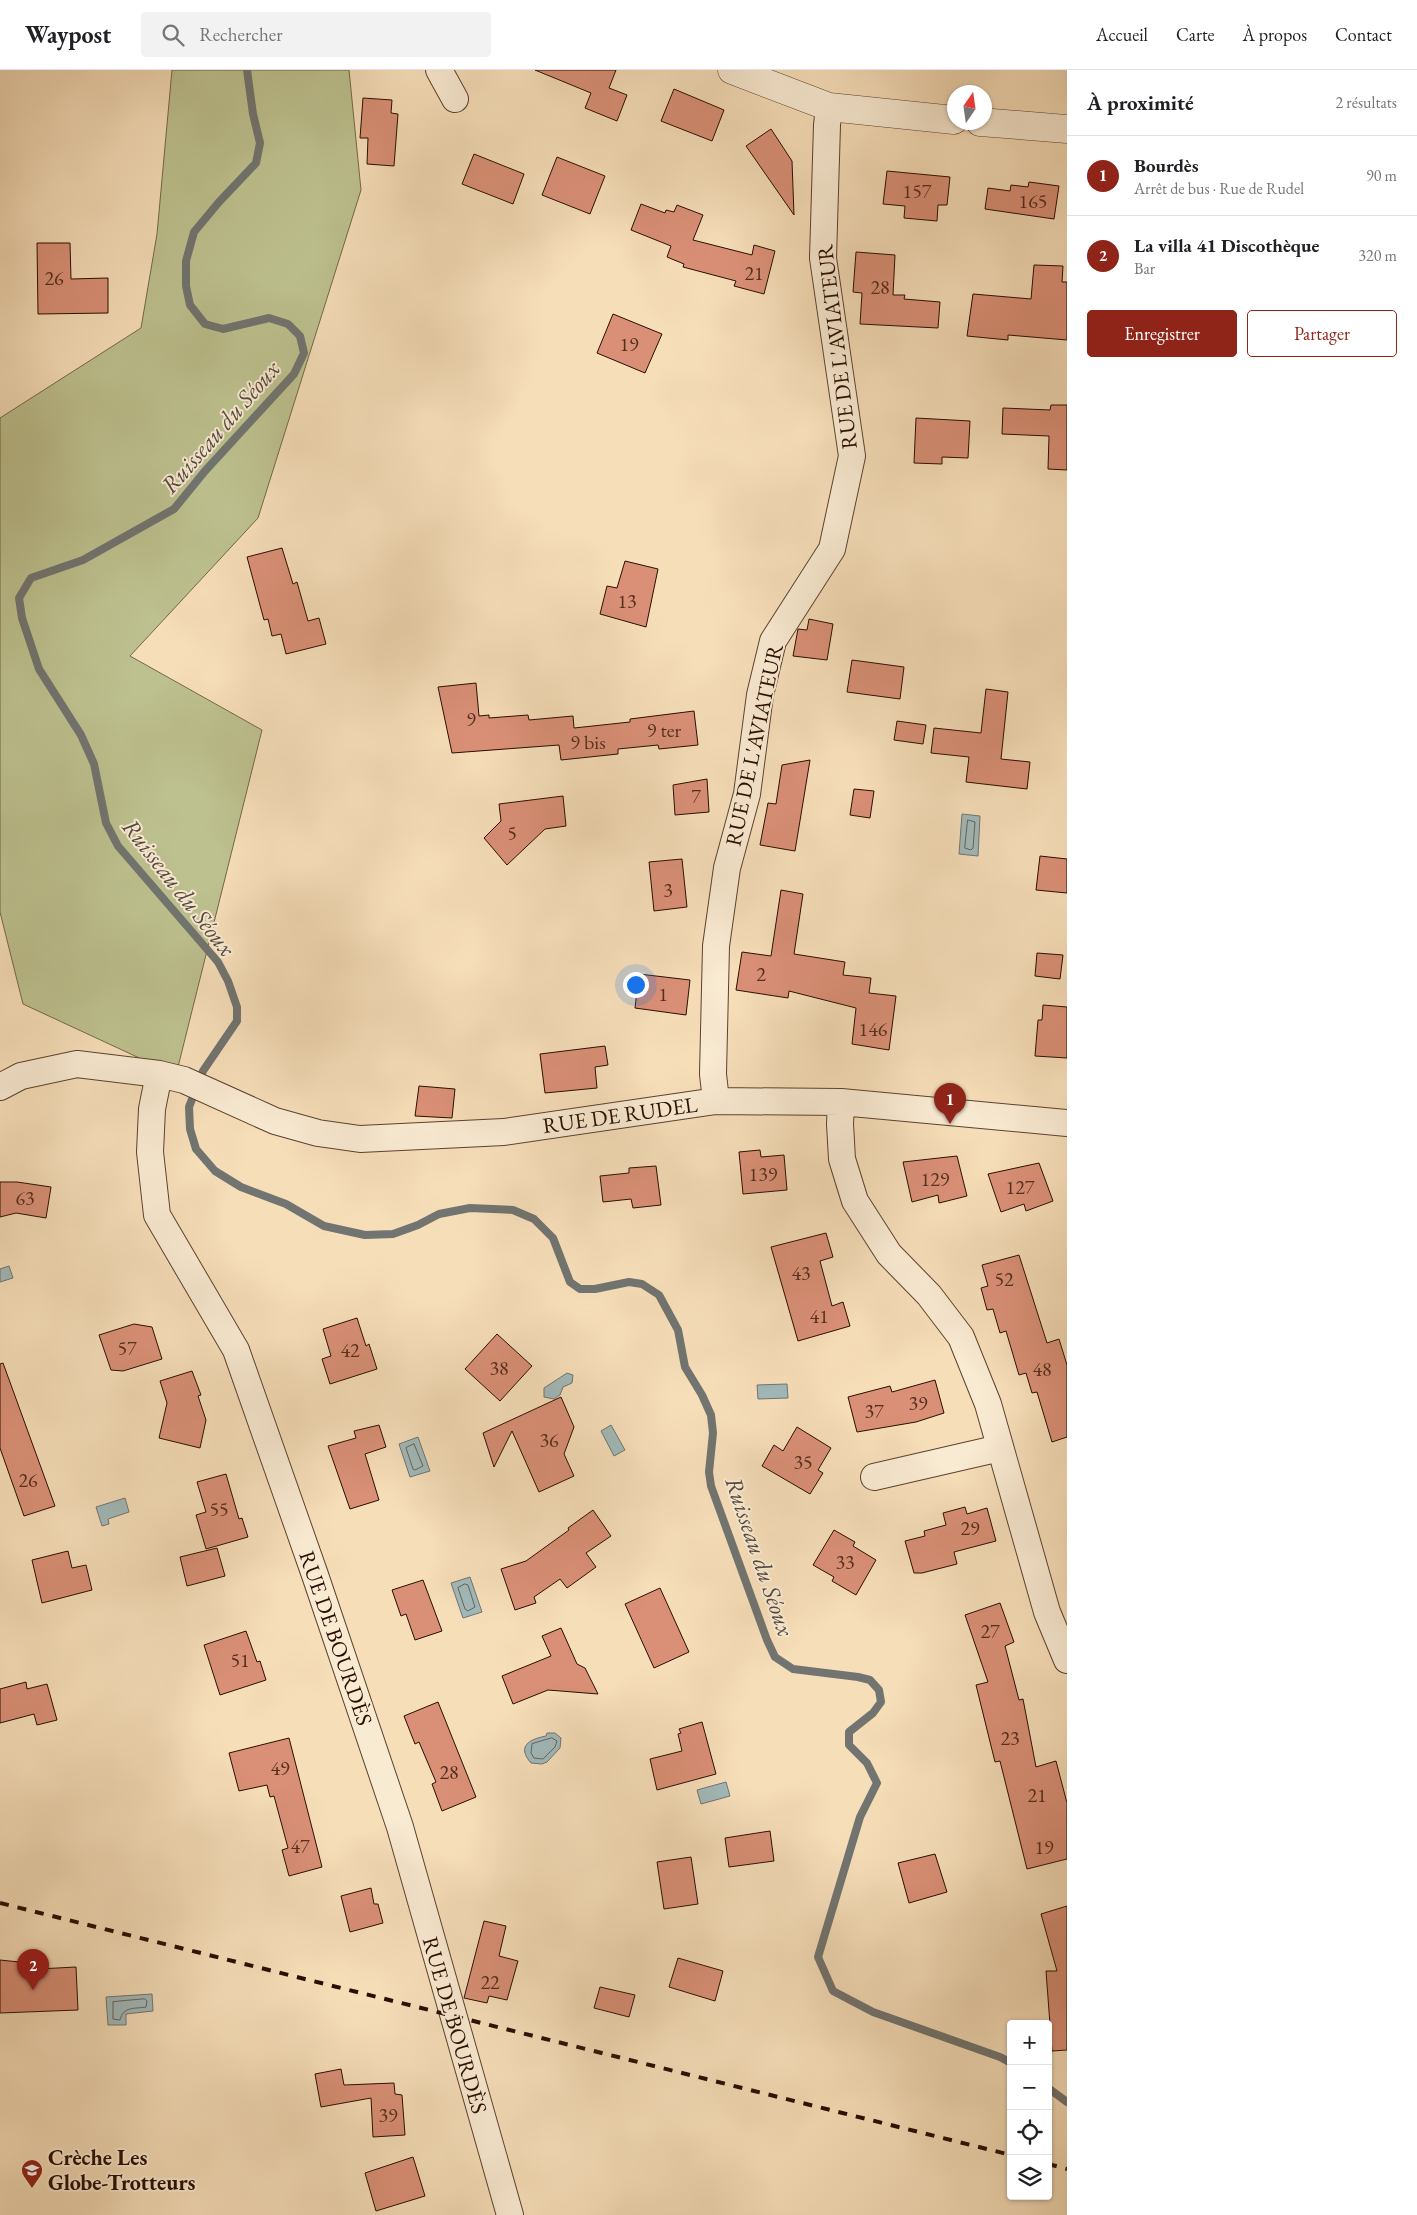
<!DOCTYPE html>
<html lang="fr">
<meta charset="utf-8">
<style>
:root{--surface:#fff;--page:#f2f2f2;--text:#202124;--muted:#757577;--line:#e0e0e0;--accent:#8f2418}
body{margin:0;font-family:"EB Garamond",serif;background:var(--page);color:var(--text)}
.controls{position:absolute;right:15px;bottom:15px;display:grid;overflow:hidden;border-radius:5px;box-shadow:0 1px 4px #0004}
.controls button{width:45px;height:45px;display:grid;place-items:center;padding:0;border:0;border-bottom:1px solid var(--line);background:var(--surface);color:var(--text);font:25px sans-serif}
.compass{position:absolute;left:947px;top:15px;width:45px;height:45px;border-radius:50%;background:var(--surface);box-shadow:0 1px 4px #0004;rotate:13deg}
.you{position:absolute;left:635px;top:914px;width:18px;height:18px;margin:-12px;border:4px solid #fff;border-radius:50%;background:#1a73e8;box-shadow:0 0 0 8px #1a73e833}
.badge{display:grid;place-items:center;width:32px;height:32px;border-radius:50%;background:var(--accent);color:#fff;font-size:16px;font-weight:700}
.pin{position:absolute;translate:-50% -41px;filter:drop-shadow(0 1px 2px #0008)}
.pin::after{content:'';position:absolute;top:26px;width:18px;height:15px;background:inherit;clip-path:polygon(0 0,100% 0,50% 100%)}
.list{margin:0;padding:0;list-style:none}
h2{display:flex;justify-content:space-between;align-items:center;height:65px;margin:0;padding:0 20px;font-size:21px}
h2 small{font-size:16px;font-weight:400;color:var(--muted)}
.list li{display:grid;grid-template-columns:32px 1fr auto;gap:15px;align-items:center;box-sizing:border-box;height:80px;padding:0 20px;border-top:1px solid var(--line)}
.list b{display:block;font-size:19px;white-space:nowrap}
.list p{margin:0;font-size:16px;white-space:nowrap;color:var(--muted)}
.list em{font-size:16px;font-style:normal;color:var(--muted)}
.actions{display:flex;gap:10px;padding:15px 20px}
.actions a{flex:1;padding:11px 0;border:1px solid var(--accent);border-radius:5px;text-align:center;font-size:18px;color:var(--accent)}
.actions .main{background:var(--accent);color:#fff}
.icon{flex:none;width:28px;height:28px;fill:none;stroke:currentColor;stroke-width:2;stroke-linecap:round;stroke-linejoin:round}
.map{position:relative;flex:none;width:1067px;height:2145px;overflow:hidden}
header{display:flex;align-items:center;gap:30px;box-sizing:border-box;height:70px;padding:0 25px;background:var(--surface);border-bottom:1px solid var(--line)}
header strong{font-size:24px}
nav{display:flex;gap:28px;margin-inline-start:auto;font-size:18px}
.search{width:350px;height:45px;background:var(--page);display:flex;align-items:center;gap:12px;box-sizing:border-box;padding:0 18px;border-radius:5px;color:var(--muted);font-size:19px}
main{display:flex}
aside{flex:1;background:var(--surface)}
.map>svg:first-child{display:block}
.green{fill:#bdc18f;stroke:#736748}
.water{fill:#a1b9ba;stroke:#717470}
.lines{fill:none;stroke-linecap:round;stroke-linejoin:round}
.shore{stroke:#65635d;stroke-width:1}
.stream{stroke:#717470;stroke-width:8}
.building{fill:#da9077;stroke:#290d00}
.minor-casing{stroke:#5c412e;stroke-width:28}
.tertiary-casing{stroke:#5c412e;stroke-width:29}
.minor{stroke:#f9ead2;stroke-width:26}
.tertiary{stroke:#f9ead2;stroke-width:28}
.rail{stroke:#290d00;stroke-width:4;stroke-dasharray:9 9;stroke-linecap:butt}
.labels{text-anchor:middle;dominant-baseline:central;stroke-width:4;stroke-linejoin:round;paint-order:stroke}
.number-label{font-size:20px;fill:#552e1e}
.street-label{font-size:22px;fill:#290d00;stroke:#f9ead2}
.poi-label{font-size:22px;font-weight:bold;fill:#290d00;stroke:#f9ead2;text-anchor:start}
.water-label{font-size:24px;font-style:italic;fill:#534941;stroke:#f9ead2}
</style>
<header>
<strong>Waypost</strong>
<div class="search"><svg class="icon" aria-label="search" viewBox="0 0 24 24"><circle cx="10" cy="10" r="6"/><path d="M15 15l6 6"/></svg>Rechercher</div>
<nav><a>Accueil</a><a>Carte</a><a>À propos</a><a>Contact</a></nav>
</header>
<main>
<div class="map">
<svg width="1067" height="2145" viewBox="0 0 1067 2145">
<rect width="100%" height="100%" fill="#f6deb9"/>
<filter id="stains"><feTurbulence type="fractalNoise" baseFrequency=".004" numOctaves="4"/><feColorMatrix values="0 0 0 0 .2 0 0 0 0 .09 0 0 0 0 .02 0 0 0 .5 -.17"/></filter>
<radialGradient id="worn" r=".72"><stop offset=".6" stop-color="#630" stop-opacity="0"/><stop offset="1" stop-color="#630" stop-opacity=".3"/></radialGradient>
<path class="green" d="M172 0H349L361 120 258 448 130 586 262 660 176 1005 23 934 0 842V348L141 258 157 164Z"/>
<path class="water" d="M962 744 980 746 978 786 959 784Z
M9 1196 13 1208 0 1212V1199Z
M567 1303 573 1305 572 1313 563 1317 560 1325 554 1329 544 1327V1318Z
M787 1314 788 1328 758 1329 757 1315Z
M611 1355 625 1380 614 1386 601 1361Z
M418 1367 430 1401 410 1407 399 1374Z
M125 1428 129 1442 108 1449 109 1454 102 1456 96 1437Z
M470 1507 482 1542 463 1548 451 1513Z
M547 1663H555L561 1668 560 1678 547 1692 542 1694 531 1693C516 1676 530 1669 546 1666Z
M726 1712 730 1726 701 1734 697 1720Z
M152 1924 153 1941 126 1944V1955H108L106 1927Z"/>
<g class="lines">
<path class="shore" d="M968 750 975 752 973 778 971 780 965 778Z
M414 1374 423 1396 415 1400 413 1399 406 1378Z
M465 1514 468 1515 475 1537 468 1541 465 1539 458 1518Z
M552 1668 557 1671 555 1677 543 1689 534 1688 531 1683 532 1674Z
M145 1929 147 1931 146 1937C135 1939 123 1936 120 1950L113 1949V1932Z"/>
<path class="stream" d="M247 0 253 44 260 73 256 93 219 132 194 162 186 191V216L190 235 205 254 223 259 269 248 288 254 300 266 304 283 294 304 205 401 174 439 83 490 31 508 19 528 22 548 39 599 81 665 94 694 106 753 118 776 218 892 228 911 237 937V951L203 1001 189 1037 190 1059 196 1079 215 1101 241 1117 286 1134 324 1156 365 1165 393 1164 418 1155 439 1144 470 1138 513 1140 534 1149 553 1168 570 1212 580 1219H595L629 1212 642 1214 659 1225 678 1260 685 1297 702 1325 711 1345 713 1363 709 1402 711 1416 767 1570 775 1587 793 1599 858 1607 870 1610 879 1620 881 1632 873 1643 849 1662V1675L867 1693 877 1713 860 1747 818 1887 833 1921 873 1942 1000 1987 1011 1993
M1048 2018 1067 2032"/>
</g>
<path class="building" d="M535 0H616L609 18 627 25 617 51 585 38 591 23Z
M674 19 724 40 712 71 661 51Z
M363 28 392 30 391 43 398 44 394 96 367 94 368 68H360Z
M771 59 792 91 794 145 746 76Z
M474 84 524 104 513 134 462 114Z
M557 87 605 106 590 144 542 125Z
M887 101 950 107 947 135H938L937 151 904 148 905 136 883 134Z
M1029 112 1059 116 1054 149 985 139 988 118 1010 121 1011 115 1028 117Z
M641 134 665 143 666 140 674 142 677 135 703 145 693 170 752 185 754 175 775 181 764 224 734 216 736 211 683 197 684 194 667 187 671 176 631 160Z
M37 173H70L71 209 108 208V243L38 244Z
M856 182 895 185 893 225H905L904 229 940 232 938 258 860 254 862 223 853 222Z
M1034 195 1063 196 1062 212H1067V270L1008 265V270L967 266 973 224 1031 229Z
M613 244 662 264 645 303 597 283Z
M1051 335H1067V400L1048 399 1049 366 1002 364 1003 338 1050 340Z
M916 348 970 351 968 388 942 387V394L914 393Z
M282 478 293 514 297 512 308 551 319 548 326 574 286 584 281 564 272 566 268 549 264 550 247 487Z
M625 491 658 499 646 557 600 544 607 516 617 518Z
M809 549 833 554 827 590 793 586 798 559 807 560Z
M852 590 904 597 900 629 847 622Z
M476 613 479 646 489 645V648L528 645 529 650 573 646 574 658 630 652V649L694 641 698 675 659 679 658 675 618 679V684L561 690 559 675 452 683 438 617Z
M986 619 1008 622 1001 689 1030 692 1027 719 966 712 969 687 931 683 934 658 981 663Z
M897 651 926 655 923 674 894 670Z
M810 690 795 781 760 775 768 733 776 734 782 695Z
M707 709 709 742 675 745 673 715Z
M854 719 874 721 870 748 850 745Z
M563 726 566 756 545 759 507 795 484 768 501 751 499 734Z
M1040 786 1067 789V823L1036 820Z
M682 789 687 837 654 841 649 792Z
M781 820 803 824 794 884 845 892 843 905 871 908 869 923 896 926 889 980 852 974 856 938 789 921 788 928 736 920 742 882 771 886Z
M1037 883 1063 885 1060 909 1035 906Z
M639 904 690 910 686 945 635 938Z
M1043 935 1067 937V988L1035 986 1038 950H1042Z
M605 976 608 995 595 997 597 1018 545 1023 540 984Z
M419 1016 455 1019 452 1048 415 1046Z
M760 1080 761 1087 784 1085 787 1120 743 1124 739 1082Z
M957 1086 967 1126 939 1133 938 1125 912 1132 903 1092Z
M1039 1093 1053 1131 1026 1141 1024 1134 1001 1142 988 1104Z
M656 1096 661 1135 633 1138 631 1129 603 1132 600 1106 629 1103V1098Z
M0 1112H17L51 1117 46 1148 16 1143 0 1147Z
M826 1163 833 1187 820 1191 832 1236 843 1232 850 1256 798 1271 771 1177Z
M1019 1185 1047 1273 1059 1269 1067 1295V1367L1052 1372 1037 1322 1032 1323 1026 1303 1019 1305 1006 1261 1000 1263 993 1239 987 1240 981 1218 988 1216 982 1195Z
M357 1248 366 1276 369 1274 377 1299 330 1314 322 1289 331 1286 323 1259Z
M134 1254 152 1257 162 1289 123 1301 111 1300 99 1265Z
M497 1264 532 1296 500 1331 465 1299Z
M3 1293 55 1436 24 1446 0 1378V1294Z
M192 1301 201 1325 198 1326 206 1350 200 1378 159 1368 167 1333 160 1311Z
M935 1310 944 1343 916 1352 857 1362 848 1327 890 1316 892 1322Z
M561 1327 574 1357 564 1384 574 1406 539 1422 512 1361 494 1397 483 1363Z
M379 1355 386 1377 365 1384 379 1430 350 1439 328 1376 356 1368 354 1361Z
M797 1357 831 1378 818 1400 823 1403 810 1424 762 1396 774 1375 783 1381Z
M226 1404 239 1449 242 1448 248 1467 206 1479 196 1445 206 1442 197 1412Z
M965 1437 967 1444 987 1438 996 1471 954 1482 957 1494 922 1503H914L905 1471 925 1466 924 1461 946 1455 943 1443Z
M593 1440 611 1466 586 1483 596 1497 567 1518 560 1509 534 1527 536 1533 515 1540 501 1499 526 1491 569 1460 568 1458Z
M834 1460 855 1472 853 1476 876 1490 856 1525 832 1511 834 1507 813 1495Z
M217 1478 225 1506 187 1516 180 1487Z
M68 1481 72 1498 86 1495 92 1520 42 1533 32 1490Z
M423 1510 442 1561 415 1570 406 1544 401 1546 392 1520Z
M660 1518 689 1582 654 1598 625 1534Z
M1000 1533 1014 1572 1005 1576 1019 1630 1023 1629 1036 1697 1056 1691 1067 1733V1789L1027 1799 1000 1691 995 1692 976 1615 988 1612 965 1545Z
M561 1558 577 1594 585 1598 598 1624 548 1620 513 1634 502 1606 551 1586 542 1566Z
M246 1561 257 1592 260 1591 266 1610 220 1625 204 1575Z
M26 1612 27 1619 47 1614 57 1650 37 1655 34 1644 0 1653V1619Z
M438 1632 476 1727 442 1741 432 1714 436 1712 419 1672 415 1674 404 1646Z
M702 1652 716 1704 657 1720 650 1689 682 1681 678 1664 681 1663 679 1659Z
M289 1668 322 1797 289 1806 282 1780 288 1778 274 1726 270 1727 267 1715 239 1721 229 1683Z
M770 1761 774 1791 729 1797 725 1768Z
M935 1784 947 1822 909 1833 898 1793Z
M691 1787 698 1834 664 1839 657 1792Z
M371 1818 374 1834H378L383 1853 350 1862 341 1826Z
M1067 1836V1980L1052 1981 1046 1901H1057L1041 1844Z
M484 1851 506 1856 499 1886 518 1891 507 1930 489 1926 487 1933 464 1928Z
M678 1888 723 1901 715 1931 669 1917Z
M0 1890 19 1892V1900L76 1897 78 1940 0 1943Z
M600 1917 635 1925 629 1947 594 1938Z
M341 1999 344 2015 394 2013 395 2024 402 2025 405 2065 373 2067 371 2028 321 2037 315 2004Z
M413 2087 425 2126 376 2141 365 2103Z"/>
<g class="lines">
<g class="minor-casing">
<path id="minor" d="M439 0 455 29
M159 1004 152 1039 150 1082 157 1145 236 1280 315 1505 400 1757 510 2145
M0 1017 21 1006 77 994 159 1004 184 1010 275 1051 318 1063 360 1069 504 1062 716 1031 841 1032 1067 1053
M716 1031 713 1004 716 876 727 798 747 724 760 625 773 571 832 479 852 386 823 188 827 55 829 37
M841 1032 840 1054 842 1089 855 1131 889 1184 929 1225 961 1267 988 1334 1047 1542 1067 1590
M874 1407 1000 1378"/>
</g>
<g class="tertiary-casing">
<path id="tertiary" d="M732 0 829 37 954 50
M980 52 1067 59"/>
</g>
<use href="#minor" class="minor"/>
<use href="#tertiary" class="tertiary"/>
<path class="rail" d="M0 1833 1011 2085
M1048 2094 1067 2099"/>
</g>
<defs>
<g id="school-pin" transform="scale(1.125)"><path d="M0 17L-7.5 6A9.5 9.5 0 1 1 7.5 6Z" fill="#8f2418" stroke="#f9ead2"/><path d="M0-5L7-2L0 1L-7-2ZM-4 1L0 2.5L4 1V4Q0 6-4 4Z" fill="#fff"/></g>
</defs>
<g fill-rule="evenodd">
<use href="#school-pin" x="32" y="2100"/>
</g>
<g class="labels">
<g class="number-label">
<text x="917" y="121">157</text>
<text x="1033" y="131">165</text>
<text x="754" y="203">21</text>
<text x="54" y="208">26</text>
<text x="880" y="217">28</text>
<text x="629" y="274">19</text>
<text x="627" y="531">13</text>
<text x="471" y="649">9</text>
<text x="664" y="660">9 ter</text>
<text x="588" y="672">9 bis</text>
<text x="696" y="726">7</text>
<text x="512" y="763">5</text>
<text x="668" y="820">3</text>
<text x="761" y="904">2</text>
<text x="663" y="924">1</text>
<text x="873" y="959">146</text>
<text x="763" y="1104">139</text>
<text x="935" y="1109">129</text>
<text x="1020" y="1117">127</text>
<text x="25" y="1128">63</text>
<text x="801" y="1203">43</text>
<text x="1004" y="1209">52</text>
<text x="819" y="1246">41</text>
<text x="127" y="1278">57</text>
<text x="350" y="1280">42</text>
<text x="499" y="1298">38</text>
<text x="1042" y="1299">48</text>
<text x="918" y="1333">39</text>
<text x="874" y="1341">37</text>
<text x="549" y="1370">36</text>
<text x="803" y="1392">35</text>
<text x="28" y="1410">26</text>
<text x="219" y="1439">55</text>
<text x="970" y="1458">29</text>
<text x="845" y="1492">33</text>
<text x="990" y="1561">27</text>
<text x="240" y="1590">51</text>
<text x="1010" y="1668">23</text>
<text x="280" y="1698">49</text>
<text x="449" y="1702">28</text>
<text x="1037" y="1725">21</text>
<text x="300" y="1776">47</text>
<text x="1044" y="1777">19</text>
<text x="490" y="1912">22</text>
<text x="388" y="2045">39</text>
</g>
<g class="street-label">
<text transform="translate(837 277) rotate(-97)">RUE DE L'AVIATEUR</text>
<text transform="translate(754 675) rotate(-78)">RUE DE L'AVIATEUR</text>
<text transform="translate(620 1045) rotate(-8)">RUE DE RUDEL</text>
<text transform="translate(336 1568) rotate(71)">RUE DE BOURDÈS</text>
<text transform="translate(455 1955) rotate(74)">RUE DE BOURDÈS</text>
</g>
<g class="poi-label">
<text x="48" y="2087">Crèche Les<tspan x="48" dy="25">Globe-Trotteurs</tspan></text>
</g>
<g class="water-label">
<text transform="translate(220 357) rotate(-49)">Ruisseau du Séoux</text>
<text transform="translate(179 817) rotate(52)">Ruisseau du Séoux</text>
<text transform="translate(760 1486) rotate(71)">Ruisseau du Séoux</text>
</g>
</g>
<rect width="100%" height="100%" filter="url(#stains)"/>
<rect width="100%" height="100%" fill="url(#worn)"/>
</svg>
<div class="controls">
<button>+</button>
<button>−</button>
<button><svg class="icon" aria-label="locate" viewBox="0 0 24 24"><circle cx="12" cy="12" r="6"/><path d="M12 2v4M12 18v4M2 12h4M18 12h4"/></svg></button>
<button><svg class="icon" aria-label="layers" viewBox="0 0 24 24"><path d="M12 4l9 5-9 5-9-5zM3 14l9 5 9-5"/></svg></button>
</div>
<svg class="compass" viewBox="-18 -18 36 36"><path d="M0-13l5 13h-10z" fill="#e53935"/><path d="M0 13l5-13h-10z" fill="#757577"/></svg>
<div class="you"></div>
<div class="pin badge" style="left:950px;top:1054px">1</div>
<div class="pin badge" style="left:33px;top:1920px">2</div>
</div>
<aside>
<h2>À proximité<small>2 résultats</small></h2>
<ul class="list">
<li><span class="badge">1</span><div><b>Bourdès</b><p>Arrêt de bus · Rue de Rudel</p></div><em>90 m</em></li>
<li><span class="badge">2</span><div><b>La villa 41 Discothèque</b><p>Bar</p></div><em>320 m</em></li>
</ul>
<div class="actions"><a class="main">Enregistrer</a><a>Partager</a></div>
</aside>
</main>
